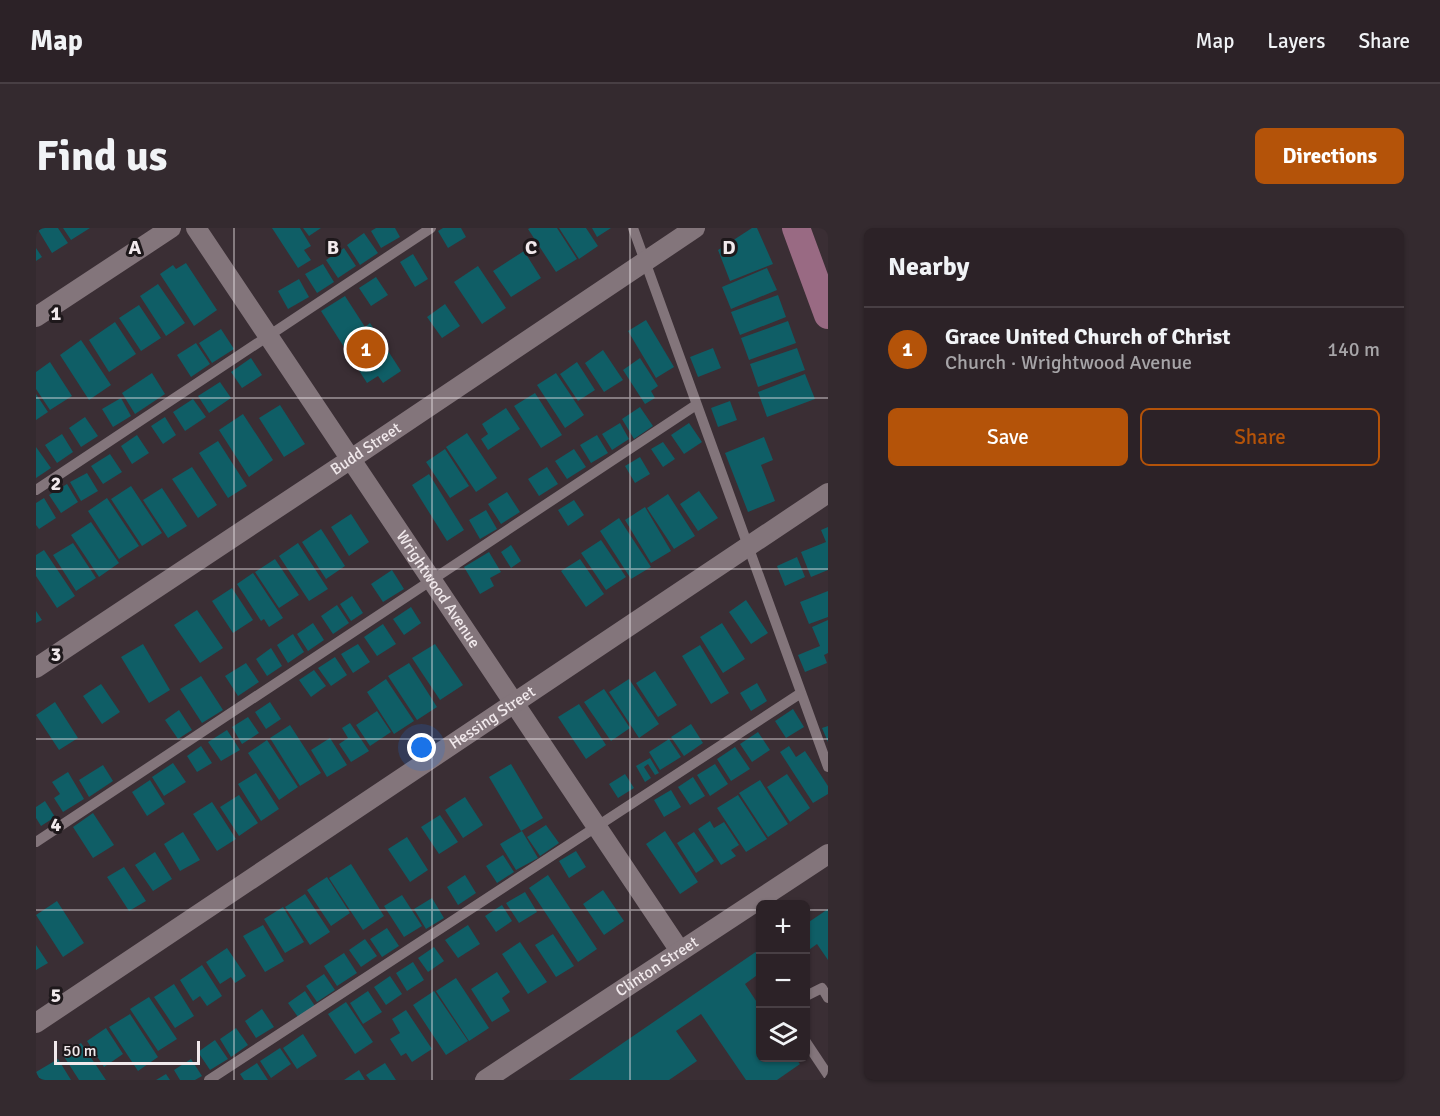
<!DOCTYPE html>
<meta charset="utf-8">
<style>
:root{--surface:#2c2227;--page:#342a2f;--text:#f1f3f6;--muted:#a6a4a7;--line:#483f44;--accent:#b45309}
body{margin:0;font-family:Signika,sans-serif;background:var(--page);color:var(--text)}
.controls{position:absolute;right:18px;bottom:18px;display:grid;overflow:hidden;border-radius:9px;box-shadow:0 2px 4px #0004}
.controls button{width:54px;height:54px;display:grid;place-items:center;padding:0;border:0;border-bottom:2px solid var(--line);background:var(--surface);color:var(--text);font:30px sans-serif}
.scale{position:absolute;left:18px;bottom:15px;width:146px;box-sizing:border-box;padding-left:6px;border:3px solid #f1e9ec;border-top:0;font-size:16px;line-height:21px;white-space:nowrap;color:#f1e9ec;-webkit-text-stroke:4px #1e181b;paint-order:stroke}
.you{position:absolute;left:386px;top:520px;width:21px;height:21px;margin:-15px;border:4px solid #fff;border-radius:50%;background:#1a73e8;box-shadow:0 0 0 9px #1a73e833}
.badge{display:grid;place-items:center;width:39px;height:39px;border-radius:50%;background:var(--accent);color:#fff;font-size:20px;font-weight:700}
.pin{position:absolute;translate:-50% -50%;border:3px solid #fff;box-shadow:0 2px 6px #0006}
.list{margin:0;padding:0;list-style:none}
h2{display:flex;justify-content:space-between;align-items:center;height:78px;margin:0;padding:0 24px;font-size:26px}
h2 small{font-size:20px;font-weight:400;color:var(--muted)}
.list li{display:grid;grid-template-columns:39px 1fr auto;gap:18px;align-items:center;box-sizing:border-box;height:84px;padding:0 24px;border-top:2px solid var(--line)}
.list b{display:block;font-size:22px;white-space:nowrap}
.list p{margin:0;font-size:20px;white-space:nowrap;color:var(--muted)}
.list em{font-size:20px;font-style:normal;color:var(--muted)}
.actions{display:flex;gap:12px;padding:18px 24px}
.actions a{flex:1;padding:14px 0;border:2px solid var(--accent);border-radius:9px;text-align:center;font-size:21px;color:var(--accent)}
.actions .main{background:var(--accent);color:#fff}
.icon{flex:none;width:33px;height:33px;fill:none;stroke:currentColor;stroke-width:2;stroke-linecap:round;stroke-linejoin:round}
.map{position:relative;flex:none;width:792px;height:852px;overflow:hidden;border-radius:9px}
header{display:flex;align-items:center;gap:36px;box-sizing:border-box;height:84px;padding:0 30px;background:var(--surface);border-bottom:2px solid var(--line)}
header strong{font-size:28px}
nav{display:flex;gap:33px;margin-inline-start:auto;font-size:21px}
.intro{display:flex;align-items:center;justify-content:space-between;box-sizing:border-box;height:144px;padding:0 36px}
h1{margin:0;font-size:42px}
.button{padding:15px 27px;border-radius:9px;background:var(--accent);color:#fff;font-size:21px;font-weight:700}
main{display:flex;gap:36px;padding:0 36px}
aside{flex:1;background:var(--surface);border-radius:9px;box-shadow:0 2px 4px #0004}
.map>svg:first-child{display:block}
.building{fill:#0f5e66}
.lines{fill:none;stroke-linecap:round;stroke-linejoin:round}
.lane{stroke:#83757b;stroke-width:10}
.street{stroke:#83757b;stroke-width:20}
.secondary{stroke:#996a83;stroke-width:28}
.grid{fill:none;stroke:#f1e9ec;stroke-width:1.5;stroke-opacity:0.55}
.labels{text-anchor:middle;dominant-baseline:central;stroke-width:6;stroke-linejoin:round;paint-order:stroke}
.street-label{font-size:16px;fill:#f1e9ec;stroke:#1e181b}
.grid-label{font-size:20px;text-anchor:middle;font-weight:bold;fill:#f1e9ec;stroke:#1e181b;stroke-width:6;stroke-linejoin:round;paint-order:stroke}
</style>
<header>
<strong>Map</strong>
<nav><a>Map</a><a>Layers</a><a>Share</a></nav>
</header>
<div class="intro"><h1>Find us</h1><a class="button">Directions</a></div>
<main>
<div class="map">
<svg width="792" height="852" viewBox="0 0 792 852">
<rect width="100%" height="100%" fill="#3a2e34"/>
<path class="building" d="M1 0H22L32 15 16 25Z
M27 0H54L35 12Z
M236 0H264L275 18 268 22 275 32 262 40Z
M267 0H285L273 8Z
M340 0H359L364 9 345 20 335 3Z
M407 0H425L430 9 412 20 402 3Z
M494 0H521L541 31 520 44 492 1Z
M523 0H550L562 18 543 31Z
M556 0H575L561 9Z
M716 0H721L737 36 694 53 682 22Z
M328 5 342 25 324 37 311 17Z
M0 20 6 29 0 33Z
M308 20 320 38 302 50 290 32Z
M488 23 505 50 475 69 457 43Z
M377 26 392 51 379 59 364 34Z
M150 35 181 82 158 98 124 46 137 37 140 41Z
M287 36 298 54 281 65 269 46Z
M442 38 470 80 446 96 418 54Z
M731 40 741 62 695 81 686 59Z
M340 49 352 67 335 78 323 60Z
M263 51 273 69 252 81 242 63Z
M122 56 149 95 130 108 104 68Z
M742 67 750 89 704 107 695 84Z
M309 68 329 99 334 95 365 143 347 155 342 148 331 155 285 83Z
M409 76 424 98 406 110 391 89Z
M103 77 125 110 105 123 83 90Z
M610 92 638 139 620 150 592 103Z
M752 93 760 115 713 132 705 110Z
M79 94 100 126 73 144 53 112Z
M185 101 198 121 176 135 163 115Z
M45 112 75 157 53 172 24 127Z
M160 115 174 136 155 149 141 127Z
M677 120 685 140 662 149 654 129Z
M761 120 769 142 722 159 714 136Z
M567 122 587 152 568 164 549 135Z
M215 130 226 147 206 160 195 144Z
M604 130 622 158 615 163 619 170 609 176 587 142Z
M14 134 36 168 14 182 0 161V144Z
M541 134 559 162 542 173 524 146Z
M116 145 129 166 99 186 86 165Z
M520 145 548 187 529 200 501 157Z
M769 146 779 171 731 189 722 164Z
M184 154 195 170 173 185 162 168Z
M499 165 526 207 505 220 478 178Z
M0 166 12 184 0 192Z
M85 170 95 188 77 199 66 181Z
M157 171 170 189 149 203 137 184Z
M694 173 701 192 682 199 675 180Z
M244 177 269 216 248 229 223 190Z
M604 179 617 198 598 211 586 191Z
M470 180 484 201 452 222 445 211 452 206 446 196Z
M207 186 237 232 213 249 183 202Z
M49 189 62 208 45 219 33 200Z
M129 189 140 207 127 216 115 198Z
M584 195 593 211 576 222 566 206Z
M653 195 666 214 648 226 635 207Z
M431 205 461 250 440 264 410 219Z
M26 206 37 224 21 235 9 217Z
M101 207 113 225 96 236 85 218Z
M561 207 572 225 555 235 544 217Z
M728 209 737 232 725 237 739 273 712 284 689 225Z
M182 213 211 258 192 270 163 225Z
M627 214 639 231 627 239 615 221Z
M0 219 15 240 0 250Z
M409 221 433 258 414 270 390 234Z
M538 221 550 239 531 251 519 233Z
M74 226 86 244 67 256 55 238Z
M604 229 614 246 599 255 589 238Z
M156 239 181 277 162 290 136 251Z
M511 239 522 256 503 268 492 251Z
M51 245 62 263 45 273 34 254Z
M393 246 428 302 411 313 376 257Z
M31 256 42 274 25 285 13 267Z
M95 258 126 305 106 318 75 271Z
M126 260 151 298 132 310 107 272Z
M663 263 682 290 662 303 644 276Z
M471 264 484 284 465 296 452 276Z
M632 266 659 308 638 321 611 280Z
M8 270 20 290 3 301 0 297V275Z
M71 270 103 318 83 331 52 283Z
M538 272 548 287 532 298 522 282Z
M609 279 635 323 615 335 589 292Z
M450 282 461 301 444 311 433 292Z
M315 286 333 314 313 328 295 299Z
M583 290 615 339 595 351 564 303Z
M55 294 83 335 63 349 35 307Z
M792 299V342L775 349 765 324 790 314 785 302Z
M285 301 309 338 290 351 266 314Z
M565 312 590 349 570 362 545 325Z
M37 315 60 350 40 363 17 327Z
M262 315 292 361 273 373 243 328Z
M475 317 485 333 475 340 465 324Z
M8 322 39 368 21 380 0 348V327Z
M453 324 465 344 454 350 458 358 444 366 428 339Z
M761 329 769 349 749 358 741 338Z
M239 331 263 367 243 380 219 344Z
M544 331 568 366 550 379 525 343Z
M356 342 368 361 347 374 335 356Z
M217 345 247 390 233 399 228 391 225 393 201 356Z
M196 360 217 392 197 405 176 373Z
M792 363V389L773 396 764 374Z
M316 368 327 385 315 393 304 376Z
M710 372 732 405 715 416 693 384Z
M301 377 313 395 297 406 285 388Z
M375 379 385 395 368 407 357 391Z
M161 382 187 420 164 435 138 397Z
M0 383 6 392 0 395Z
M792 392V425L788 427 791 435 769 444 762 427 784 418 776 399Z
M277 395 288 412 272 423 261 406Z
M686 395 709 431 687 445 664 409Z
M347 396 360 416 341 428 328 409Z
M257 406 268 424 252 435 241 417Z
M107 416 134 462 113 475 85 429Z
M322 416 334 434 317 445 305 426Z
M399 416 427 457 404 472 376 430Z
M664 417 693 465 675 476 646 428Z
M235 420 246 438 231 448 220 431Z
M299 429 311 447 295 458 282 440Z
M210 435 223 454 202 468 189 448Z
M373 435 401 479 381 492 352 448Z
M278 442 290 458 275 469 263 452Z
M619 443 641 477 622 489 600 455Z
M165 448 187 482 166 495 144 461Z
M350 451 378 493 358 506 331 464Z
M593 451 623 496 603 510 573 464Z
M721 455 731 473 715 483 704 465Z
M65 456 84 484 66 496 47 468Z
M568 461 594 500 575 513 548 474Z
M19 474 42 510 23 522 0 487Z
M234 474 245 491 230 501 219 484Z
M543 476 570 517 550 531 522 489Z
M757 481 768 499 750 510 739 493Z
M143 482 156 502 142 511 129 492Z
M341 483 355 504 334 518 320 497Z
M212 489 223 505 206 516 196 499Z
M314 495 333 523 315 534 303 516 312 510 306 500Z
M655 496 667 515 648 528 635 509Z
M254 497 285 545 264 558 234 510Z
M792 498V514L786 500Z
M191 502 204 522 185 533 172 514Z
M722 504 734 522 716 534 704 516Z
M294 510 311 537 291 549 275 522Z
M633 511 645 529 624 542 613 524Z
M231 512 262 559 243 572 212 525Z
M165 518 176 535 161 544 151 528Z
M753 518 760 529 769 523 792 558V566L777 575 744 524Z
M699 519 714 541 695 553 681 531Z
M614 530 623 545 619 547 612 536 608 539 615 550 609 554 600 538Z
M137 535 150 554 128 568 116 549Z
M475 536 507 590 485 603 453 549Z
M679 536 692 556 674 568 661 547Z
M67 537 77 553 53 569 43 552Z
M32 544 48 571 27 584 18 570 24 566 16 554Z
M220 545 243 581 225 593 202 556Z
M589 546 598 560 582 570 573 556Z
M751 546 774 580 754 594 731 559Z
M657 549 669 568 654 577 642 559Z
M114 552 129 576 111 588 96 564Z
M724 552 752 596 732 609 703 565Z
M635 562 645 579 628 589 618 572Z
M203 567 222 595 203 608 184 579Z
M702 567 731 611 710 624 681 580Z
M429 569 447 597 427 610 409 582Z
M9 573 19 589 5 598 0 590V579Z
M176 574 200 611 181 623 157 586Z
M57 585 78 617 57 630 37 599Z
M404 587 422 614 403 626 385 599Z
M674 593 678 600 688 594 703 617 695 622 700 628 685 637 662 601Z
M510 597 523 615 504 628 491 609Z
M486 603 502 630 480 642 464 616Z
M629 603 662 654 644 666 610 616Z
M147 604 164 632 144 643 128 616Z
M658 604 678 633 660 645 641 615Z
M371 609 392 642 374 654 352 621Z
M540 623 550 639 533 650 523 633Z
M119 624 136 651 117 663 99 637Z
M467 627 478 644 461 655 450 638Z
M315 636 348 688 327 702 293 650Z
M88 639 110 673 93 683 71 649Z
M429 647 440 665 422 677 411 659Z
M512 647 561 721 542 734 493 660Z
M291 649 314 685 295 698 271 662Z
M567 662 588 693 568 707 547 676Z
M489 664 501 684 483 695 470 675Z
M269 666 294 704 274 717 249 679Z
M366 667 386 698 368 709 348 678Z
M396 670 408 690 390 701 378 681Z
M21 673 48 715 27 729 0 687Z
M466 677 476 693 460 704 449 688Z
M247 679 268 714 249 725 228 691Z
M792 681V732L781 716 770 724V696Z
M227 697 248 733 229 744 207 708Z
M432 697 444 716 422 730 409 712Z
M351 700 363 718 346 729 334 711Z
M517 706 538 738 520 749 499 717Z
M329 711 341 728 325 739 313 722Z
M484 714 511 754 492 766 466 726Z
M0 717 12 735 0 742Z
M398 719 408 733 392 744 382 730Z
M191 720 210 748 199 755 195 749 184 756 170 734Z
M724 721V745L709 756 724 779V830H759L764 836 741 852H710L665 786 640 803 661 833 633 852H533Z
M308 725 321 745 301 758 288 738Z
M377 734 388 752 371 763 360 745Z
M166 737 186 768 171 778 164 768 157 773 144 752Z
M461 744 474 764 466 770 474 783 456 794 435 761Z
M288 746 299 762 281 774 270 758Z
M354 748 366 766 350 777 338 759Z
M420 750 453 800 433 813 400 763Z
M138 756 158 788 139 800 118 769Z
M269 763 279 778 262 789 252 775Z
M332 763 346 784 327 796 314 775Z
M398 763 432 813 410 827 377 777Z
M113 769 141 811 122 823 94 781Z
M310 774 337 814 319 826 292 786Z
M226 781 238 799 220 810 209 793Z
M370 782 396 821 376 834 370 825 365 828 354 811 364 805 356 791Z
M94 786 122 829 102 843 73 799Z
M70 800 87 826 68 839 51 813Z
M200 800 212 817 195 829 184 811Z
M267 806 281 828 261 841 247 820Z
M179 812 192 831 174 842 162 824Z
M45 815 70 852H43L27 827Z
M244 820 255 836 235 850 224 833Z
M22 831 35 852H4L0 844Z
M155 831 166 848 159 852H144L138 842Z
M221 835 232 852H208L204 846Z
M349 835 360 852H334L330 847Z
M323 842 329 852H308Z
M130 846 134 852H120Z"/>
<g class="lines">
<path class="lane" d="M597 0 792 539
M0 262 395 0
M0 614 660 177
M770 768 786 760 792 770
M770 814 792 847
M173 852 765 465"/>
<g class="street">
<path id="s1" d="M160 0 644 723"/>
<path d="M0 89 135 0"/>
<path id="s2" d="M0 440 315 231 659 0"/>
<path id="s3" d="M0 795 792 265"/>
<path id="s4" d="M449 852 792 626"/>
</g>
<path class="secondary" d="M760 0 792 87"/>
</g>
<path class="grid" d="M198 0V852M396 0V852M594 0V852M0 170H792M0 341H792M0 511H792M0 682H724M770 682H792"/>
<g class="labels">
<g class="street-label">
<text stroke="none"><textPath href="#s2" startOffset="396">Budd Street</textPath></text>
<text stroke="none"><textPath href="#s1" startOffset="435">Wrightwood Avenue</textPath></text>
<text stroke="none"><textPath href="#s3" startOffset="549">Hessing Street</textPath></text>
<text stroke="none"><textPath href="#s4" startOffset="206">Clinton Street</textPath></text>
</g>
</g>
<g class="grid-label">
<text x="99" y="26">A</text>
<text x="297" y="26">B</text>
<text x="495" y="26">C</text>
<text x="693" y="26">D</text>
<text x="20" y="92">1</text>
<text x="20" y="262">2</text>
<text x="20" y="433">3</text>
<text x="20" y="603">4</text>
<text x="20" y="774">5</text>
</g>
</svg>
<div class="controls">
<button>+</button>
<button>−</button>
<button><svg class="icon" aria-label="layers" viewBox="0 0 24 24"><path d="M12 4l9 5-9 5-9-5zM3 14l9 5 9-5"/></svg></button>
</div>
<div class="scale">50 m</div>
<div class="you"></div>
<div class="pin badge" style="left:330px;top:121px">1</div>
</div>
<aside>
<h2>Nearby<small></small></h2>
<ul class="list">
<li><span class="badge">1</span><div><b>Grace United Church of Christ</b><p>Church · Wrightwood Avenue</p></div><em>140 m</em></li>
</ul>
<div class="actions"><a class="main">Save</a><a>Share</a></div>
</aside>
</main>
